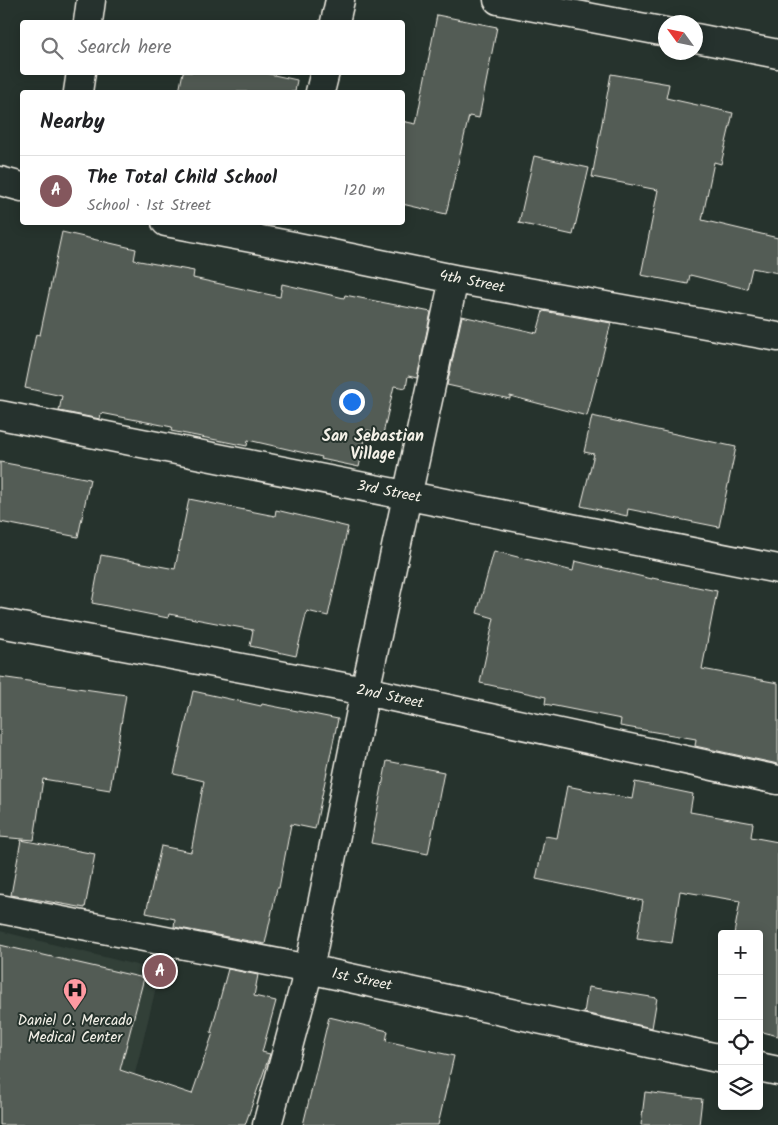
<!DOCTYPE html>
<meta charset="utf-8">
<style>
:root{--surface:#fff;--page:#f2f2f2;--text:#202124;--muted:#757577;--line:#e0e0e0;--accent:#84575d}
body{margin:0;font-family:Kalam,sans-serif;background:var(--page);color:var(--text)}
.controls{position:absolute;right:15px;bottom:15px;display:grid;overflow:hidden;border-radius:5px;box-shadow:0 2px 12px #0003}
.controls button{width:45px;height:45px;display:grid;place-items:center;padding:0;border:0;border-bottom:1px solid var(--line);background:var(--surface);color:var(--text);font:25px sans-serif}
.compass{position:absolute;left:658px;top:15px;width:45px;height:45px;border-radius:50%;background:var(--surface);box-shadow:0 2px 12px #0003;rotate:303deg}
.you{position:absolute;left:351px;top:401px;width:18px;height:18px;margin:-12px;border:4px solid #fff;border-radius:50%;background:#1a73e8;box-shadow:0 0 0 8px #1a73e833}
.badge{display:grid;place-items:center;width:32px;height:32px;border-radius:50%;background:var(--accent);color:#fff;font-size:16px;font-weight:700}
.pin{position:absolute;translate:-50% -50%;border:2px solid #fff;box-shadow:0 1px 5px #0006}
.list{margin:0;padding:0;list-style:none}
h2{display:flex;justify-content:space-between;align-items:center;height:65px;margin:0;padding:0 20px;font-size:21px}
h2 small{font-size:16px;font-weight:400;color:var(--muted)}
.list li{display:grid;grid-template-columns:32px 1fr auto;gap:15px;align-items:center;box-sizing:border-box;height:70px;padding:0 20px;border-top:1px solid var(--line)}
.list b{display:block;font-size:19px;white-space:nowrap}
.list p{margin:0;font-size:16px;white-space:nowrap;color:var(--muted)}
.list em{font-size:16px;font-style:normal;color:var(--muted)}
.icon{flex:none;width:28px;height:28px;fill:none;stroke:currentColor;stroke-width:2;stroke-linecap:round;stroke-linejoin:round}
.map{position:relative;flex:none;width:778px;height:1125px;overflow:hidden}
.search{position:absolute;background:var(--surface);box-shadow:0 2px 12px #0003;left:20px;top:20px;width:385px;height:55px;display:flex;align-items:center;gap:12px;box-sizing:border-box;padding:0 18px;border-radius:5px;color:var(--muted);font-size:19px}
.panel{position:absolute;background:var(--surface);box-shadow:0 2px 12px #0003;left:20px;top:90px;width:385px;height:135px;border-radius:5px}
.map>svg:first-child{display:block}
.built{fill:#333f39}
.building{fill:#525c55;stroke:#f4f1e8}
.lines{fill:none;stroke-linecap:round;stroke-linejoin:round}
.minor-casing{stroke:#f4f1e8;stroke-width:31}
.minor{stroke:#26332d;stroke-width:28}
.labels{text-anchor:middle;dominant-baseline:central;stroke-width:4;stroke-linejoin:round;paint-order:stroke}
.street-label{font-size:15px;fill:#f4f1e8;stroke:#26332d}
.poi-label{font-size:15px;fill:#f4f1e8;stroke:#26332d}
.neighbourhood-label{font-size:16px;font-weight:bold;fill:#f4f1e8;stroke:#26332d}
</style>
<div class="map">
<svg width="778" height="1125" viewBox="0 0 778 1125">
<rect width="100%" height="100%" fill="#26332d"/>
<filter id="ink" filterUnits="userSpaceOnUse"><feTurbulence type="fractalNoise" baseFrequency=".02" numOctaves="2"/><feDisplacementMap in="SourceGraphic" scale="10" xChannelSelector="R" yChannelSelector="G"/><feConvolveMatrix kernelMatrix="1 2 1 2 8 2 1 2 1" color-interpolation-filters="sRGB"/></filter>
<g filter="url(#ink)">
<path class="built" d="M0 931 160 971 132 1086 0 1052Z"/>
<path class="building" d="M437 15 497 27 479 118 469 116 446 214 402 204V121L416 124Z
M183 72H260L297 80 295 92H179Z
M611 74 669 84 666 98 733 113 721 164 714 162 702 220 778 238V273L752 268 747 289 690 275 688 284 641 275 658 190 592 177Z
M534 156 589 168 573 235 519 223Z
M62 232 136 249 134 260 194 271 193 278 280 297 282 284 344 298 345 295 431 312 417 378 408 376 406 388 394 386 383 434 367 430 359 467 321 459 322 457 248 440 247 446 171 431 172 427 101 413 100 419 59 411 62 396 25 388 36 334 40 335Z
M543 311 611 323 587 416 510 396V399L447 385 462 316 537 333Z
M592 416 736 447 719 527 628 509 627 516 581 506 594 454 584 452Z
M0 462 90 479 78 537 0 522Z
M189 499 275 516 276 510 348 527 328 616 307 611 296 656 250 646 253 630 169 614 168 618 92 603 101 555 175 569Z
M494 551 573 571 575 561 652 579V578L717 591 702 669 778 683V764L695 746 696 739 620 726 621 719 545 704 546 697 480 683 494 618 477 613Z
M0 677 126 695 110 790 43 779 34 840 0 837Z
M193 691 261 706 262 704 338 719 315 829 291 824 279 888H277L265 944 174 927 175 919 146 913 161 846 191 852 204 781 174 774Z
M387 761 444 772 428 854 371 843Z
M635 782 693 794 690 812 753 823 751 837 778 842V1036L759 1031V934H734L740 901 680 891 672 943 637 938 643 901 536 879 545 836 557 838 567 786 632 799Z
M21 840 95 854 85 908 11 895Z
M0 945 144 978 120 1070 192 1094 213 1033 211 1032 228 969 258 975 254 996 276 1001 262 1052 270 1054 245 1125H0Z
M588 987 657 998 652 1028 584 1013Z
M329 1017 388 1031 386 1041 454 1056 438 1125H303Z
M645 1092 702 1099 699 1125H641Z"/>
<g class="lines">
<g class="minor-casing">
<path id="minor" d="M498 0 666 32
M88 22 91 0
M335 22 340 0
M696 38 778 54
M78 92 81 72
M320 92 325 72
M0 181 22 187
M166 222 288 245 454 279 778 337
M0 415 778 569
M0 623 365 691 778 780
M0 909 309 969 722 1059
M759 1067 778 1071
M267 1125 309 969 365 691 454 279"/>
</g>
<use href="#minor" class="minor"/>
</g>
</g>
<defs>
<g id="hospital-pin" transform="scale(1.25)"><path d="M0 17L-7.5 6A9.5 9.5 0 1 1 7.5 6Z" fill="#ff9aa2" stroke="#26332d"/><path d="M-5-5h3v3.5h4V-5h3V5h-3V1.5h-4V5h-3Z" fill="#111"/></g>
</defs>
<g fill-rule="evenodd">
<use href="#hospital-pin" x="75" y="990"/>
</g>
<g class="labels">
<g class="street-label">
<text transform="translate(472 282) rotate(11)">4th Street</text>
<text transform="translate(389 492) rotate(11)">3rd Street</text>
<text transform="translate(390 697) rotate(12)">2nd Street</text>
<text transform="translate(362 980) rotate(12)">1st Street</text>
</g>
<g class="poi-label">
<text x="75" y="1021">Daniel O. Mercado<tspan x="75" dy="17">Medical Center</tspan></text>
</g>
<g class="neighbourhood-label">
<text x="373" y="436">San Sebastian<tspan x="373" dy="18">Village</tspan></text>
</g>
</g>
</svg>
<div class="controls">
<button>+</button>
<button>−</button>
<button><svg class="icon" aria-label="locate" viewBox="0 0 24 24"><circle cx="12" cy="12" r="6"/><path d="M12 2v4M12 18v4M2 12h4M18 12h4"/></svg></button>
<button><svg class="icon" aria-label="layers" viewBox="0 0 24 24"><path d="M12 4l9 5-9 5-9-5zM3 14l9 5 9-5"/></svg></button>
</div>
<svg class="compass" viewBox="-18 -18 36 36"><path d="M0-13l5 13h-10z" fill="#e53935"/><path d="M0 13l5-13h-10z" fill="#757577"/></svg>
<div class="you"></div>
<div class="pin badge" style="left:160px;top:971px">A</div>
<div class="search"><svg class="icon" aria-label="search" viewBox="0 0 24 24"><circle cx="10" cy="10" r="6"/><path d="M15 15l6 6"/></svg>Search here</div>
<section class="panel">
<h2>Nearby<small></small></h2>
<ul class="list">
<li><span class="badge">A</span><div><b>The Total Child School</b><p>School · 1st Street</p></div><em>120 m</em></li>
</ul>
</section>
</div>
